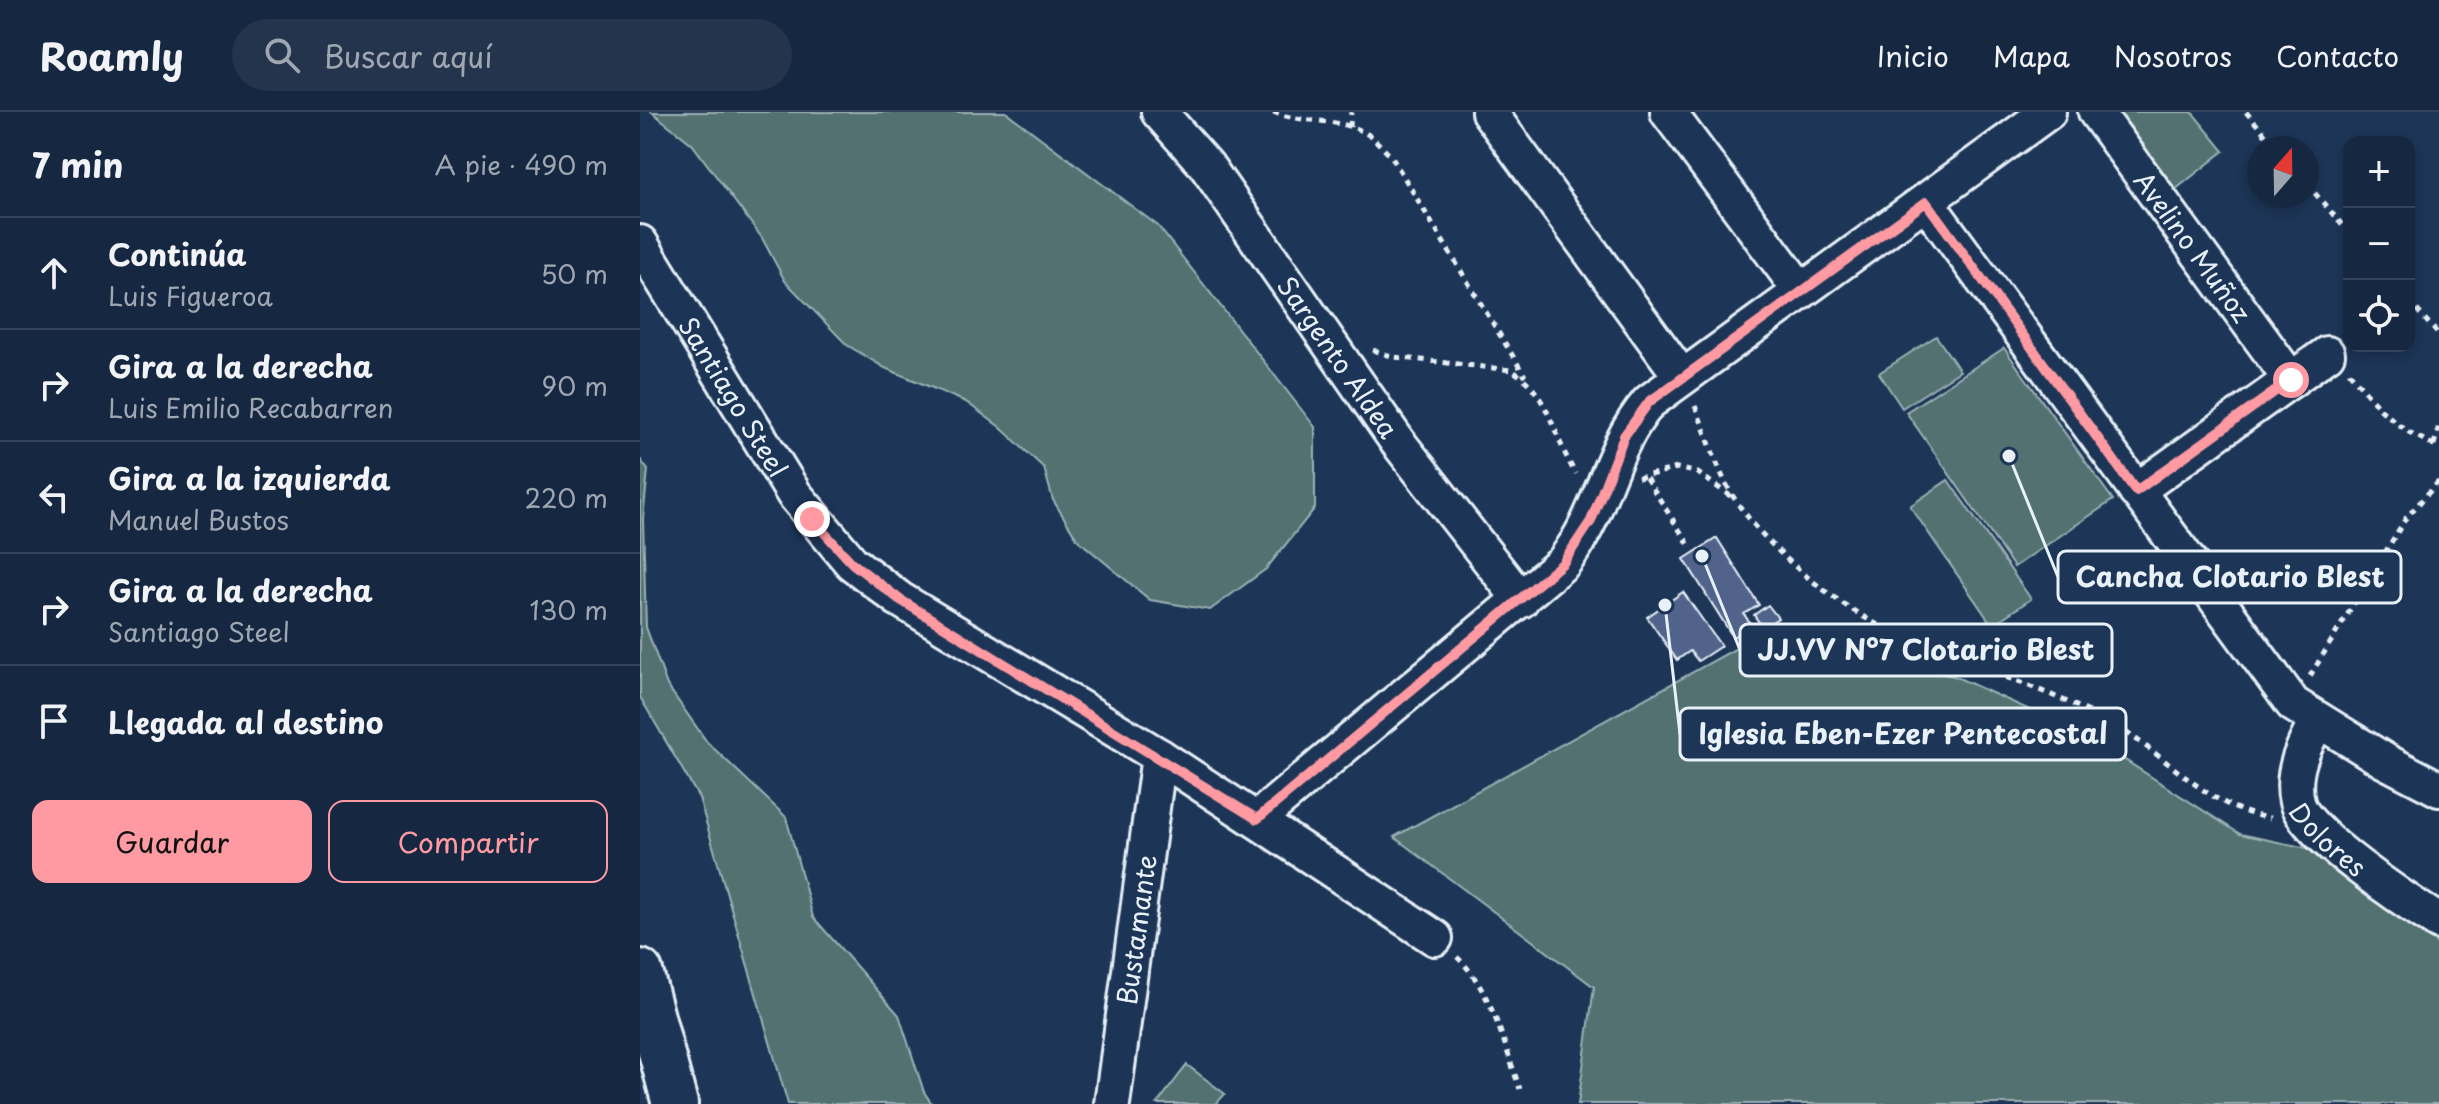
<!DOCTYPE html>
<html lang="es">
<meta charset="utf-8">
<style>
:root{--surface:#162841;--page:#23344c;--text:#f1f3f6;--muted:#9ea6b1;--line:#35445a;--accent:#ff9aa2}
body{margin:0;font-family:"Playpen Sans",sans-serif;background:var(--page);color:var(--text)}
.controls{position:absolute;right:24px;top:24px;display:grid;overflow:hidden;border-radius:16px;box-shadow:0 4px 12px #0003}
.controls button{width:72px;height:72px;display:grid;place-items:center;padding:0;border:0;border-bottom:2px solid var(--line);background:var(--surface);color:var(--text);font:40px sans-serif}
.compass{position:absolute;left:1607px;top:24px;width:72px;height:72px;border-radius:50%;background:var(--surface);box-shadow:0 4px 12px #0003;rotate:20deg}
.stop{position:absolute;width:24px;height:24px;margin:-18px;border:6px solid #ff9aa2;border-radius:50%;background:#fff}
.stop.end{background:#ff9aa2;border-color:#fff;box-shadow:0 2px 8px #0008}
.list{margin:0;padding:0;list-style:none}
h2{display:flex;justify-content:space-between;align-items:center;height:104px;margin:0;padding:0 32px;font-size:34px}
h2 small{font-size:26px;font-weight:400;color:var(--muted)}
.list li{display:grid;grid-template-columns:52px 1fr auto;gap:24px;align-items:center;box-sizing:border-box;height:112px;padding:0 32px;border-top:2px solid var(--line)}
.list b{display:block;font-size:30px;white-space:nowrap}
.list p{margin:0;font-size:26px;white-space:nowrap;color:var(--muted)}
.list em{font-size:26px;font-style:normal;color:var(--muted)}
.actions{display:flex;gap:16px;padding:24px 32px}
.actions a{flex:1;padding:18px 0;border:2px solid var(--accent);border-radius:16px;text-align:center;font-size:28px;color:var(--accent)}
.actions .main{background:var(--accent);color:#111}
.icon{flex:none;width:44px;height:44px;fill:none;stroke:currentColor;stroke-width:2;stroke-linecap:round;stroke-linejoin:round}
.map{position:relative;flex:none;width:1799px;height:992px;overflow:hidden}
header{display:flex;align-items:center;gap:48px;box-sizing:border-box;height:112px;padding:0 40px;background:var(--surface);border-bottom:2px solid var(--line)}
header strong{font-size:38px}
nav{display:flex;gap:44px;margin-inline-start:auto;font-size:28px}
.search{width:560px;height:72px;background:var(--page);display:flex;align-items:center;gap:20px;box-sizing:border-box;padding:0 28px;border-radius:44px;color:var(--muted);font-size:30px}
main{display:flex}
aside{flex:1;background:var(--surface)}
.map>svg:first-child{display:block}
.green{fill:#527170;stroke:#9db1b4;stroke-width:2}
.building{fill:#51648b;stroke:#e8f1f8;stroke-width:2}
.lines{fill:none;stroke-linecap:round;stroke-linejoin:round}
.street-casing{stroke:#e8f1f8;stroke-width:40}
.secondary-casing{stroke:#e8f1f8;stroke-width:50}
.path{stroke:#e8f1f8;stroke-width:5;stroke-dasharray:6 6;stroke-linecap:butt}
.street{stroke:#1d3557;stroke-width:34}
.secondary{stroke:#1d3557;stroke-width:44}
.route{stroke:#ff9aa2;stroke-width:10}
.labels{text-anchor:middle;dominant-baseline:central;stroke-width:6;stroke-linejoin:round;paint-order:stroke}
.street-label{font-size:26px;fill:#e8f1f8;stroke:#1d3557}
.leader{fill:none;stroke:#e8f1f8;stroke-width:3}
.callout-dot{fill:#e8f1f8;stroke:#1d3557;stroke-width:3}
.callout{fill:#1d3557;stroke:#e8f1f8;stroke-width:3}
.callout-label{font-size:28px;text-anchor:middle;font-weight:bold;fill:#e8f1f8}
</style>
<header>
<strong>Roamly</strong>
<div class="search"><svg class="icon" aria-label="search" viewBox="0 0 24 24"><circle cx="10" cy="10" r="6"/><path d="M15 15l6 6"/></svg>Buscar aquí</div>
<nav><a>Inicio</a><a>Mapa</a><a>Nosotros</a><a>Contacto</a></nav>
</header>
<main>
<aside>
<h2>7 min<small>A pie · 490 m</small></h2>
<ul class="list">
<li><svg class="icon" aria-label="ahead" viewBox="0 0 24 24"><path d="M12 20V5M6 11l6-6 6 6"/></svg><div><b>Continúa</b><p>Luis Figueroa</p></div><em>50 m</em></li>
<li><svg class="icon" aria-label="right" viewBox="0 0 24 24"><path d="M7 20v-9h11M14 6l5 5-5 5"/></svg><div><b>Gira a la derecha</b><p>Luis Emilio Recabarren</p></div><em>90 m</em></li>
<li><svg class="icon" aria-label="left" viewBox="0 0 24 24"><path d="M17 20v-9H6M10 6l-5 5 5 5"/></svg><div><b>Gira a la izquierda</b><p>Manuel Bustos</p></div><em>220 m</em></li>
<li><svg class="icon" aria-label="right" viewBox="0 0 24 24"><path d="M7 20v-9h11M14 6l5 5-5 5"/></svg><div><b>Gira a la derecha</b><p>Santiago Steel</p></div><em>130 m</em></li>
<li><svg class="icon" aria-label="arrive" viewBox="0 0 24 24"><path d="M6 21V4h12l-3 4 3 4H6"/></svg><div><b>Llegada al destino</b></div></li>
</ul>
<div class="actions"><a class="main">Guardar</a><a>Compartir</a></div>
</aside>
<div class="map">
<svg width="1799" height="992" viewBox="0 0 1799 992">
<rect width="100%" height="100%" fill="#1d3557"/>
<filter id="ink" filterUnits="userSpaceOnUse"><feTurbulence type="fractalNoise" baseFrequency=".0125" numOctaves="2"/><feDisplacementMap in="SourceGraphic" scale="16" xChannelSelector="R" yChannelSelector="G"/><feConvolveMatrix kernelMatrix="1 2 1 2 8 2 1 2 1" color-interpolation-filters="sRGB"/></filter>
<g filter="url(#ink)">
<path class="green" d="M12 0H366L518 114 675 315V396L626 457 570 498 510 488 438 428 413 388 404 356 360 315 326 290 245 256 207 233 145 169 122 126 52 32Z
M1475 0H1552L1584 39 1531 81Z
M1296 224 1320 259 1262 296 1239 261Z
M1364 236 1473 388 1374 455 1266 300Z
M0 347 8 358 3 407 6 515 27 573 67 630 146 705 173 805 259 903 284 980 292 992H148L59 686 0 585Z
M1308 368 1391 487 1352 513 1270 394Z
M1111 528 1314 564 1446 623 1600 722 1667 736 1799 833V992H938L954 875 754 725Z
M547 953 585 982 576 992H517Z"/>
<path class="building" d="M1077 426 1119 493 1104 502 1111 513 1093 525 1044 447Z
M1043 480 1081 534 1058 549 1050 539 1037 548 1007 505Z
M1128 493 1138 506 1123 516 1114 503Z"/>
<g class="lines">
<g class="street-casing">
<g id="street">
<path id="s1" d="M519 0 566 53 757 329 881 488"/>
<path d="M849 0 1041 264"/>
<path d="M1028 0 1161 179"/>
<path id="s2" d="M1456 0 1651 268"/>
<path d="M1286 90 1653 592 1745 649 1799 677"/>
<path id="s3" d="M0 131 154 382 212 451 259 487 519 644 795 826"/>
<path d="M1496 379 1687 242"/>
<path id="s4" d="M1678 608C1664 633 1650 660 1657 690 1664 722 1769 791 1799 810"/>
<path d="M617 707 923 451C965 397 966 341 1009 290L1408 0"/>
<path id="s5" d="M472 992 519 644"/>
</g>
</g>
<g class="secondary-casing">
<path id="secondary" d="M0 860 35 992"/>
</g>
<path class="path" d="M633 0C663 12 700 5 727 22 736 27 743 37 751 44L885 264
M1606 0 1637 36
M710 15 711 0
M1667 72 1709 121
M1769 189 1799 223
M733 238 754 245 871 258C910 280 913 326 936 362
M1709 260 1741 298 1767 319 1799 336
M1055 294C1068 324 1078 362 1096 389 1132 442 1199 496 1258 523 1329 556 1400 572 1470 611 1525 640 1566 697 1630 706
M1794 333 1799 313
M998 366 1037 356 1058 361 1093 386
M1006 366 1051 436
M1670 564 1766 406 1799 369
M817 845C852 878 864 933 880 977"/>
<use href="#street" class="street"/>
<use href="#secondary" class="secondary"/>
</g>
</g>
<g class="lines" filter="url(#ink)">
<path class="route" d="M172 407 212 451 259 487 617 707 923 451 951 409 984 324 1009 290 1286 90 1496 379 1651 268"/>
</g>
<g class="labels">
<g class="street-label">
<text stroke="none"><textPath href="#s2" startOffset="166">Avelino Muñoz</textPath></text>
<text stroke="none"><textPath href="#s1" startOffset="304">Sargento Aldea</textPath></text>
<text stroke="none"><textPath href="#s3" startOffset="180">Santiago Steel</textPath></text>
<text stroke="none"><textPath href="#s4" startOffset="136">Dolores</textPath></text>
<text stroke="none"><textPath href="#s5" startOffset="176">Bustamante</textPath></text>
</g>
</g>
<path class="leader" d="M1369 344L1418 465M1062 444L1100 538M1025 493L1040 622"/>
<g class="callout-dot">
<circle cx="1369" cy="344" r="8"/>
<circle cx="1062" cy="444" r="8"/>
<circle cx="1025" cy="493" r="8"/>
</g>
<g class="callout">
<rect x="1418" y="439" width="343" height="52" rx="8"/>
<rect x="1100" y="512" width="372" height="52" rx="8"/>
<rect x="1040" y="596" width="446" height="52" rx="8"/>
</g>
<g class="callout-label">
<text x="1590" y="475">Cancha Clotario Blest</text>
<text x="1286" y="548">JJ.VV N°7 Clotario Blest</text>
<text x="1263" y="632">Iglesia Eben-Ezer Pentecostal</text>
</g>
</svg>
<div class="controls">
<button>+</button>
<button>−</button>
<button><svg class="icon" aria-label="locate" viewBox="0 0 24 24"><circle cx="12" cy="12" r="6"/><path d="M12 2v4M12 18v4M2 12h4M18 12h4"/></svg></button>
</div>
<svg class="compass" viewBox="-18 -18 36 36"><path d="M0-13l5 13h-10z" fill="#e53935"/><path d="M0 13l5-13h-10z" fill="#9ea6b1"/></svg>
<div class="stop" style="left:1651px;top:268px"></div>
<div class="stop end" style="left:172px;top:407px"></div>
</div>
</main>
